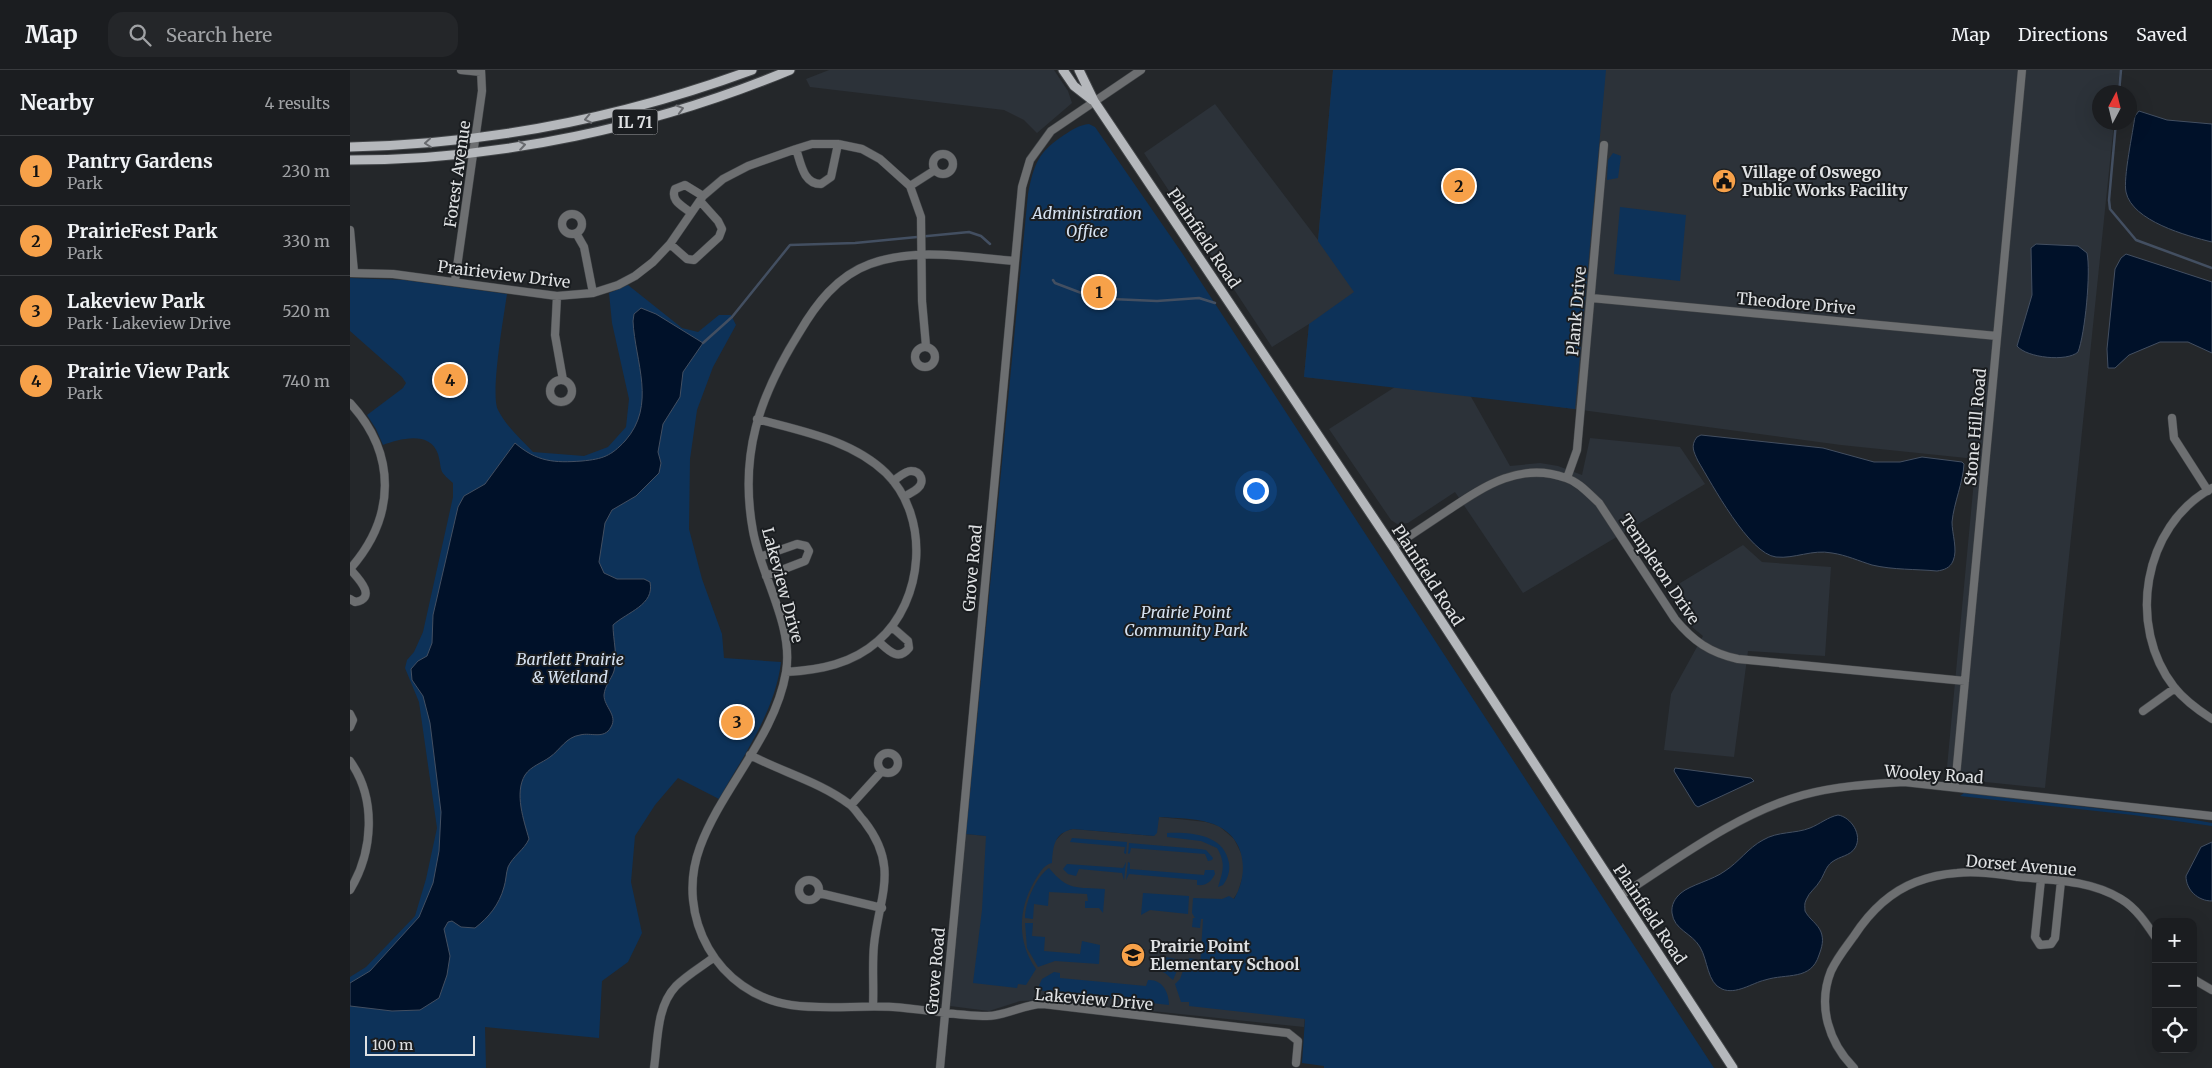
<!DOCTYPE html>
<meta charset="utf-8">
<style>
:root{--surface:#1b1d20;--page:#242629;--text:#f1f3f6;--muted:#a0a2a5;--line:#393b3e;--accent:#f7a149}
body{margin:0;font-family:Merriweather,serif;background:var(--page);color:var(--text)}
.controls{position:absolute;right:15px;bottom:15px;display:grid;overflow:hidden;border-radius:10px;box-shadow:0 5px 20px #0002}
.controls button{width:45px;height:45px;display:grid;place-items:center;padding:0;border:0;border-bottom:1px solid var(--line);background:var(--surface);color:var(--text);font:25px sans-serif}
.compass{position:absolute;left:1742px;top:15px;width:45px;height:45px;border-radius:50%;background:var(--surface);box-shadow:0 5px 20px #0002;rotate:7deg}
.scale{position:absolute;left:15px;bottom:12px;width:110px;box-sizing:border-box;padding-left:5px;border:2px solid #dfe1e3;border-top:0;font-size:14px;line-height:18px;white-space:nowrap;color:#dfe1e3;-webkit-text-stroke:4px #1a1d20;paint-order:stroke}
.you{position:absolute;left:905px;top:420px;width:18px;height:18px;margin:-12px;border:4px solid #fff;border-radius:50%;background:#1a73e8;box-shadow:0 0 0 8px #1a73e833}
.badge{display:grid;place-items:center;width:32px;height:32px;border-radius:50%;background:var(--accent);color:#111;font-size:16px;font-weight:700}
.pin{position:absolute;translate:-50% -50%;border:2px solid #fff;box-shadow:0 1px 5px #0006}
.list{margin:0;padding:0;list-style:none}
h2{display:flex;justify-content:space-between;align-items:center;height:65px;margin:0;padding:0 20px;font-size:21px}
h2 small{font-size:16px;font-weight:400;color:var(--muted)}
.list li{display:grid;grid-template-columns:32px 1fr auto;gap:15px;align-items:center;box-sizing:border-box;height:70px;padding:0 20px;border-top:1px solid var(--line)}
.list b{display:block;font-size:19px;white-space:nowrap}
.list p{margin:0;font-size:16px;white-space:nowrap;color:var(--muted)}
.list em{font-size:16px;font-style:normal;color:var(--muted)}
.icon{flex:none;width:28px;height:28px;fill:none;stroke:currentColor;stroke-width:2;stroke-linecap:round;stroke-linejoin:round}
.map{position:relative;flex:none;width:1862px;height:998px;overflow:hidden}
header{display:flex;align-items:center;gap:30px;box-sizing:border-box;height:70px;padding:0 25px;background:var(--surface);border-bottom:1px solid var(--line)}
header strong{font-size:24px}
nav{display:flex;gap:28px;margin-inline-start:auto;font-size:18px}
.search{width:350px;height:45px;background:var(--page);display:flex;align-items:center;gap:12px;box-sizing:border-box;padding:0 18px;border-radius:15px;color:var(--muted);font-size:19px}
main{display:flex}
aside{flex:1;background:var(--surface)}
.map>svg:first-child{display:block}
.built{fill:#2c3239}
.green{fill:#0d3259}
.water{fill:#001129;stroke:#434f61}
.lines{fill:none;stroke-linecap:round;stroke-linejoin:round}
.stream{stroke:#434f61;stroke-width:2.5}
.minor-casing{stroke:#424548;stroke-width:9}
.major-casing{stroke:#424548;stroke-width:11}
.minor{stroke:#6d6f71;stroke-width:8}
.major{stroke:#b5b8bc;stroke-width:9}
.oneway{stroke:#686a6e}
.labels{text-anchor:middle;dominant-baseline:central;stroke-width:4;stroke-linejoin:round;paint-order:stroke}
.shield{fill:#1a1d20;stroke:#a4a6a8;stroke-width:1}
.shield-label{font-size:15px;font-weight:bold;fill:#dfe1e3}
.poi-label{font-size:16px;font-weight:bold;fill:#dfe1e3;stroke:#1a1d20;text-anchor:start}
.street-label{font-size:16px;fill:#dfe1e3;stroke:#1a1d20}
.park-label{font-size:16px;font-style:italic;fill:#d6e2f1;stroke:#1a1d20}
</style>
<header>
<strong>Map</strong>
<div class="search"><svg class="icon" aria-label="search" viewBox="0 0 24 24"><circle cx="10" cy="10" r="6"/><path d="M15 15l6 6"/></svg>Search here</div>
<nav><a>Map</a><a>Directions</a><a>Saved</a></nav>
</header>
<main>
<aside>
<h2>Nearby<small>4 results</small></h2>
<ul class="list">
<li><span class="badge">1</span><div><b>Pantry Gardens</b><p>Park</p></div><em>230 m</em></li>
<li><span class="badge">2</span><div><b>PrairieFest Park</b><p>Park</p></div><em>330 m</em></li>
<li><span class="badge">3</span><div><b>Lakeview Park</b><p>Park · Lakeview Drive</p></div><em>520 m</em></li>
<li><span class="badge">4</span><div><b>Prairie View Park</b><p>Park</p></div><em>740 m</em></li>
</ul>
</aside>
<div class="map">
<svg width="1862" height="998" viewBox="0 0 1862 998">
<rect width="100%" height="100%" fill="#24272a"/>
<path class="built" d="M479 0H704L718 21 722 33 687 63 674 50 654 40 460 17 456 9Z
M983 0H1770L1767 22H1750V52L1764 53 1695 718 1596 708 1626 389 1491 375 1120 325 1160 396 1190 393 1208 396 1232 405 1240 368 1330 377 1355 414 1173 523 1105 422 1058 453 1047 454 1041 450 979 359 1045 317 954 307 959 254 922 277 794 83 865 34 968 170Z
M1393 475 1412 492 1481 497 1475 586 1398 581 1384 687 1314 680 1321 624 1353 566 1336 552 1317 521Z
M809 747 856 752 869 756 884 769 893 787 894 802 888 822 882 831 965 840 954 957 696 930 670 931 639 941 600 936 616 764 704 772 715 761 723 759 804 766Z"/>
<path class="green" d="M983 0H1256L1225 339 954 307 959 254 1004 222 968 171Z
M739 54 745 57 832 183 1364 998H974V996L952 993 955 949 839 936V932H831L825 914 830 909 834 898 838 897 839 888 847 889 846 898H850L853 849H851L850 858 842 857 843 848H845L842 843 843 828 872 829 879 826 884 829C901 800 894 763 860 753 844 748 826 748 809 747L807 763 804 766 723 759C704 763 703 776 702 793 693 795 689 804 684 812 668 840 667 872 686 899L676 915 668 914 667 918 623 913 632 840 636 766 616 764 678 124C684 94 688 82 714 65 722 60 729 55 739 54Z
M1263 83 1271 86 1268 108 1257 110 1258 90Z
M1270 137 1336 145 1330 211 1264 204Z
M0 208 54 210 157 224C154 245 140 325 148 340 156 356 171 369 183 382L234 386 258 377 276 357 279 329 262 253 259 223 278 215 332 258 348 262 369 245H381L386 255 363 297 347 340 340 389 339 459 352 509 372 564 374 588 431 592C425 642 393 686 369 729L328 708 305 735 285 766 281 812 292 863 278 892 252 911 249 968 135 957 136 998H0V907L16 897 65 846 76 809 87 758 69 632 55 598 57 590 64 582 73 562 103 427V413C87 399 93 402 88 384 80 360 49 369 33 375L26 359 17 345 53 318 56 313 52 307 0 261Z
M1614 723 1840 749 1862 753V756L1783 745 1610 726Z
M817 763C839 762 871 764 878 789 881 798 879 807 873 815L868 817C873 801 876 793 867 778L851 771 817 767Z
M722 768 777 772 776 784 774 783 775 777 720 772Z
M779 773 849 779 856 780 863 788 862 790 858 791 855 784 781 778 780 783 778 784Z
M776 792 774 810 772 803 729 799 726 806 718 804 713 799 717 794 773 798Z
M778 792 780 793V799L854 805 855 800H864L865 804C861 812 856 816 847 815V810L779 804 776 810Z
M699 798C718 821 726 817 755 819L753 843 749 838H735V831H738L737 824 699 822 698 836 684 834 683 849 675 848C675 832 686 807 699 798Z
M793 823 839 826 838 844 800 840 791 845Z
M675 853H683L682 866 695 867 694 881 730 884 732 871 750 875 749 894 705 891 688 897 677 878Z
M811 886 826 889V896H829L823 910 815 903 805 899Z
M704 902 710 903V908L796 916 798 910C812 909 819 922 819 935L687 920 692 909Z"/>
<path class="water" d="M1789 41 1817 50 1862 54V172C1837 166 1782 151 1776 122 1773 108 1783 62 1785 46Z
M1686 174 1728 176 1737 183C1741 202 1735 264 1728 282 1717 292 1677 288 1667 276L1682 225 1681 178Z
M1776 184 1862 212V283L1838 272H1810L1779 285 1765 298H1758L1757 279 1765 199 1771 188Z
M291 238 306 244 353 273 333 302 330 327 313 354 308 382 311 393 309 403 286 426 262 440 255 453 249 492 254 503 267 509H294L300 512C305 535 277 542 263 555 263 570 268 586 264 601 261 610 255 615 254 625 254 637 268 645 261 657 254 670 241 662 230 665 216 667 210 680 200 687 192 693 181 696 175 705 164 723 174 751 179 769 174 780 163 786 158 797 156 803 156 811 154 817 149 835 139 847 125 858L111 857 102 851 98 852 94 859 100 886 97 905 89 928 70 940 42 941 0 936V913L20 901 69 847 83 813 89 781 91 742 80 653 73 626 62 610 61 599 68 591 77 586 82 573 83 545 108 437 114 426 135 414 165 373C187 392 204 393 232 391 253 389 261 386 275 371 307 335 285 292 283 251L284 244Z
M1351 365 1473 378 1524 392H1550L1572 387 1612 392 1614 394C1613 413 1604 432 1602 452 1602 464 1608 480 1603 491 1600 498 1594 500 1587 501 1566 499 1543 500 1522 495 1509 491 1496 485 1482 483 1462 479 1445 489 1426 487 1399 484 1362 414 1348 391 1344 382 1340 376 1347 367Z
M1325 698 1401 708 1404 711 1348 737 1345 735 1324 701Z
M1488 745C1501 747 1513 765 1505 778 1500 786 1490 786 1482 792 1476 796 1474 805 1470 811 1466 818 1459 822 1456 830 1454 834 1455 837 1455 841 1459 849 1468 854 1471 862 1474 870 1472 877 1469 885 1461 911 1437 903 1415 910 1402 913 1386 925 1372 919 1357 913 1358 890 1350 877 1342 863 1324 860 1322 843 1321 835 1325 828 1331 823 1340 815 1363 810 1375 801 1389 792 1398 778 1413 770 1428 761 1445 764 1460 758 1470 754 1478 747 1488 745Z
M1862 772V831C1848 831 1836 820 1836 806L1851 777Z"/>
<g class="lines">
<path class="stream" d="M1769 22 1771 0
M1766 52 1759 130 1760 139 1786 170 1862 198
M703 210 705 213 734 224 761 229 807 231 849 228 865 233
M353 273 382 247 440 175 505 173 619 162 631 166 640 174"/>
<g class="minor-casing">
<path id="minor" d="M111 0 131 2
M446 79C451 93 453 114 471 114L481 107 488 74
M583 94a10 10 0 1 1 20 0a10 10 0 1 1-20 0Z
M560 116 585 100
M341 143C333 136 320 131 325 119L335 115 353 126
M212 154a10 10 0 1 1 20 0a10 10 0 1 1-20 0Z
M0 160 4 202
M226 163 234 177 243 223
M320 174 337 189 344 190 369 167 372 159 368 151 350 131
M664 191C616 187 566 177 520 194 487 206 466 234 449 263 409 327 389 385 403 461 411 506 444 556 436 602 425 667 372 717 350 777 324 847 368 924 441 935 475 940 509 935 543 937 573 939 607 946 637 946 656 946 674 934 693 934L938 963 948 971 946 993
M0 203 43 204 207 226 243 223 268 215 285 206 303 192 320 174 353 126 373 109 398 96 446 79 462 74H488L512 79 530 89 560 116 571 147 572 231 576 276
M105 211 132 21 131 0
M207 226 205 265 213 310
M1241 228 1647 266
M565 287a10 10 0 1 1 20 0a10 10 0 1 1-20 0Z
M200 321a11 11 0 1 1 22 0a11 11 0 1 1-22 0Z
M0 333C47 384 46 447 0 499
M1822 348 1824 368 1858 421
M407 349C451 361 502 370 536 403 581 447 574 531 528 571 502 594 470 600 436 602
M1217 408 1227 380 1254 75
M543 411C548 408 555 401 561 401 571 401 575 412 568 418 564 422 558 424 554 427
M1862 418C1792 456 1777 557 1824 617 1835 631 1848 640 1862 649
M1043 477C1061 465 1079 453 1097 441 1133 417 1170 391 1216 408 1229 412 1239 424 1249 433L1325 549C1343 571 1360 583 1388 589L1615 611
M410 487 447 474 456 476 459 481 455 491 416 506
M0 529 5 532C28 528 8 508 0 499
M528 571C538 580 548 592 559 578L558 571 542 557
M1793 641 1825 618
M0 644 3 650 0 657
M528 693a10 10 0 1 1 20 0a10 10 0 1 1-20 0Z
M400 685C432 702 470 712 499 734 505 738 509 746 514 751 550 797 529 826 524 875 522 895 524 916 523 936
M0 691C27 729 23 782 0 820
M1605 717 1672 0
M501 735 531 702
M1691 809 1685 867 1690 875 1701 874 1705 868 1711 811
M449 820a10 10 0 1 1 20 0a10 10 0 1 1-20 0Z
M469 823 532 838
M1270 826C1326 790 1388 743 1453 725 1486 716 1520 714 1554 712L1862 746
M1843 909 1862 920
M304 998C308 971 306 937 326 916 337 905 351 897 363 888
M590 998 672 117 680 90 701 61 791 0
M1504 998C1479 973 1467 936 1481 901 1487 888 1496 877 1504 866 1519 843 1540 822 1566 812 1579 807 1593 804 1607 803 1627 801 1647 804 1668 807 1702 810 1741 810 1771 829 1786 838 1796 853 1806 868"/>
</g>
<g class="major-casing">
<path id="major" d="M713 0 724 16 742 30
M729 0 744 31 1043 477 1383 998
M0 77C138 74 272 48 402 0
M0 90C150 90 303 57 440 0"/>
</g>
<use href="#minor" class="minor"/>
<use href="#major" class="major"/>
</g>
<defs><path id="oneway-chevron" d="M-2-3.5L2.5 0L-2 3.5" fill="none" stroke-width="1.6" stroke-linecap="round" stroke-linejoin="round" transform="scale(1.25)"/></defs>
<g class="oneway">
<use href="#oneway-chevron" transform="translate(330 39) rotate(-16)"/>
<use href="#oneway-chevron" transform="translate(238 49) rotate(168)"/>
<use href="#oneway-chevron" transform="translate(78 73) rotate(175)"/>
<use href="#oneway-chevron" transform="translate(172 75) rotate(-9)"/>
</g>
<defs>
<g id="civic-disc" transform="scale(1.25)"><circle r="9.5" fill="#f7a149" stroke="#1a1d20"/><path d="M-.6-6.5H3V-4.5H.6V-3L4-1V1h2V6H-6V1h2V-1L-.6-3ZM-1.2 2.5V6h2.4V2.5Z" fill="#111"/></g>
<g id="school-disc" transform="scale(1.25)"><circle r="9.5" fill="#f7a149" stroke="#1a1d20"/><path d="M0-5L7-2L0 1L-7-2ZM-4 1L0 2.5L4 1V4Q0 6-4 4Z" fill="#111"/></g>
</defs>
<g fill-rule="evenodd">
<use href="#civic-disc" x="1374" y="111"/>
<use href="#school-disc" x="783" y="885"/>
</g>
<g class="labels">
<rect class="shield" x="262.5" y="39.5" width="45" height="25" rx="4"/>
<g class="shield-label">
<text x="285" y="52">IL 71</text>
</g>
<g class="poi-label">
<text x="1392" y="102">Village of Oswego<tspan x="1392" dy="18">Public Works Facility</tspan></text>
<text x="800" y="876">Prairie Point<tspan x="800" dy="18">Elementary School</tspan></text>
</g>
<g class="street-label">
<text transform="translate(107 104) rotate(-82)">Forest Avenue</text>
<text transform="translate(854 168) rotate(56)">Plainfield Road</text>
<text transform="translate(154 204) rotate(7)">Prairieview Drive</text>
<text transform="translate(1446 233) rotate(5)">Theodore Drive</text>
<text transform="translate(1226 241) rotate(-85)">Plank Drive</text>
<text transform="translate(1625 357) rotate(-85)">Stone Hill Road</text>
<text transform="translate(622 498) rotate(-85)">Grove Road</text>
<text transform="translate(1310 499) rotate(56)">Templeton Drive</text>
<text transform="translate(1078 505) rotate(57)">Plainfield Road</text>
<text transform="translate(433 515) rotate(75)">Lakeview Drive</text>
<text transform="translate(1584 704) rotate(4)">Wooley Road</text>
<text transform="translate(1671 795) rotate(5)">Dorset Avenue</text>
<text transform="translate(1300 844) rotate(56)">Plainfield Road</text>
<text transform="translate(585 901) rotate(-85)">Grove Road</text>
<text transform="translate(744 929) rotate(5)">Lakeview Drive</text>
</g>
<g class="park-label">
<text x="737" y="143">Administration<tspan x="737" dy="18">Office</tspan></text>
<text x="836" y="542">Prairie Point<tspan x="836" dy="18">Community Park</tspan></text>
<text x="220" y="589">Bartlett Prairie<tspan x="220" dy="18">&amp; Wetland</tspan></text>
</g>
</g>
</svg>
<div class="controls">
<button>+</button>
<button>−</button>
<button><svg class="icon" aria-label="locate" viewBox="0 0 24 24"><circle cx="12" cy="12" r="6"/><path d="M12 2v4M12 18v4M2 12h4M18 12h4"/></svg></button>
</div>
<svg class="compass" viewBox="-18 -18 36 36"><path d="M0-13l5 13h-10z" fill="#e53935"/><path d="M0 13l5-13h-10z" fill="#a0a2a5"/></svg>
<div class="scale">100 m</div>
<div class="you"></div>
<div class="pin badge" style="left:749px;top:222px">1</div>
<div class="pin badge" style="left:1109px;top:116px">2</div>
<div class="pin badge" style="left:387px;top:652px">3</div>
<div class="pin badge" style="left:100px;top:310px">4</div>
</div>
</main>
